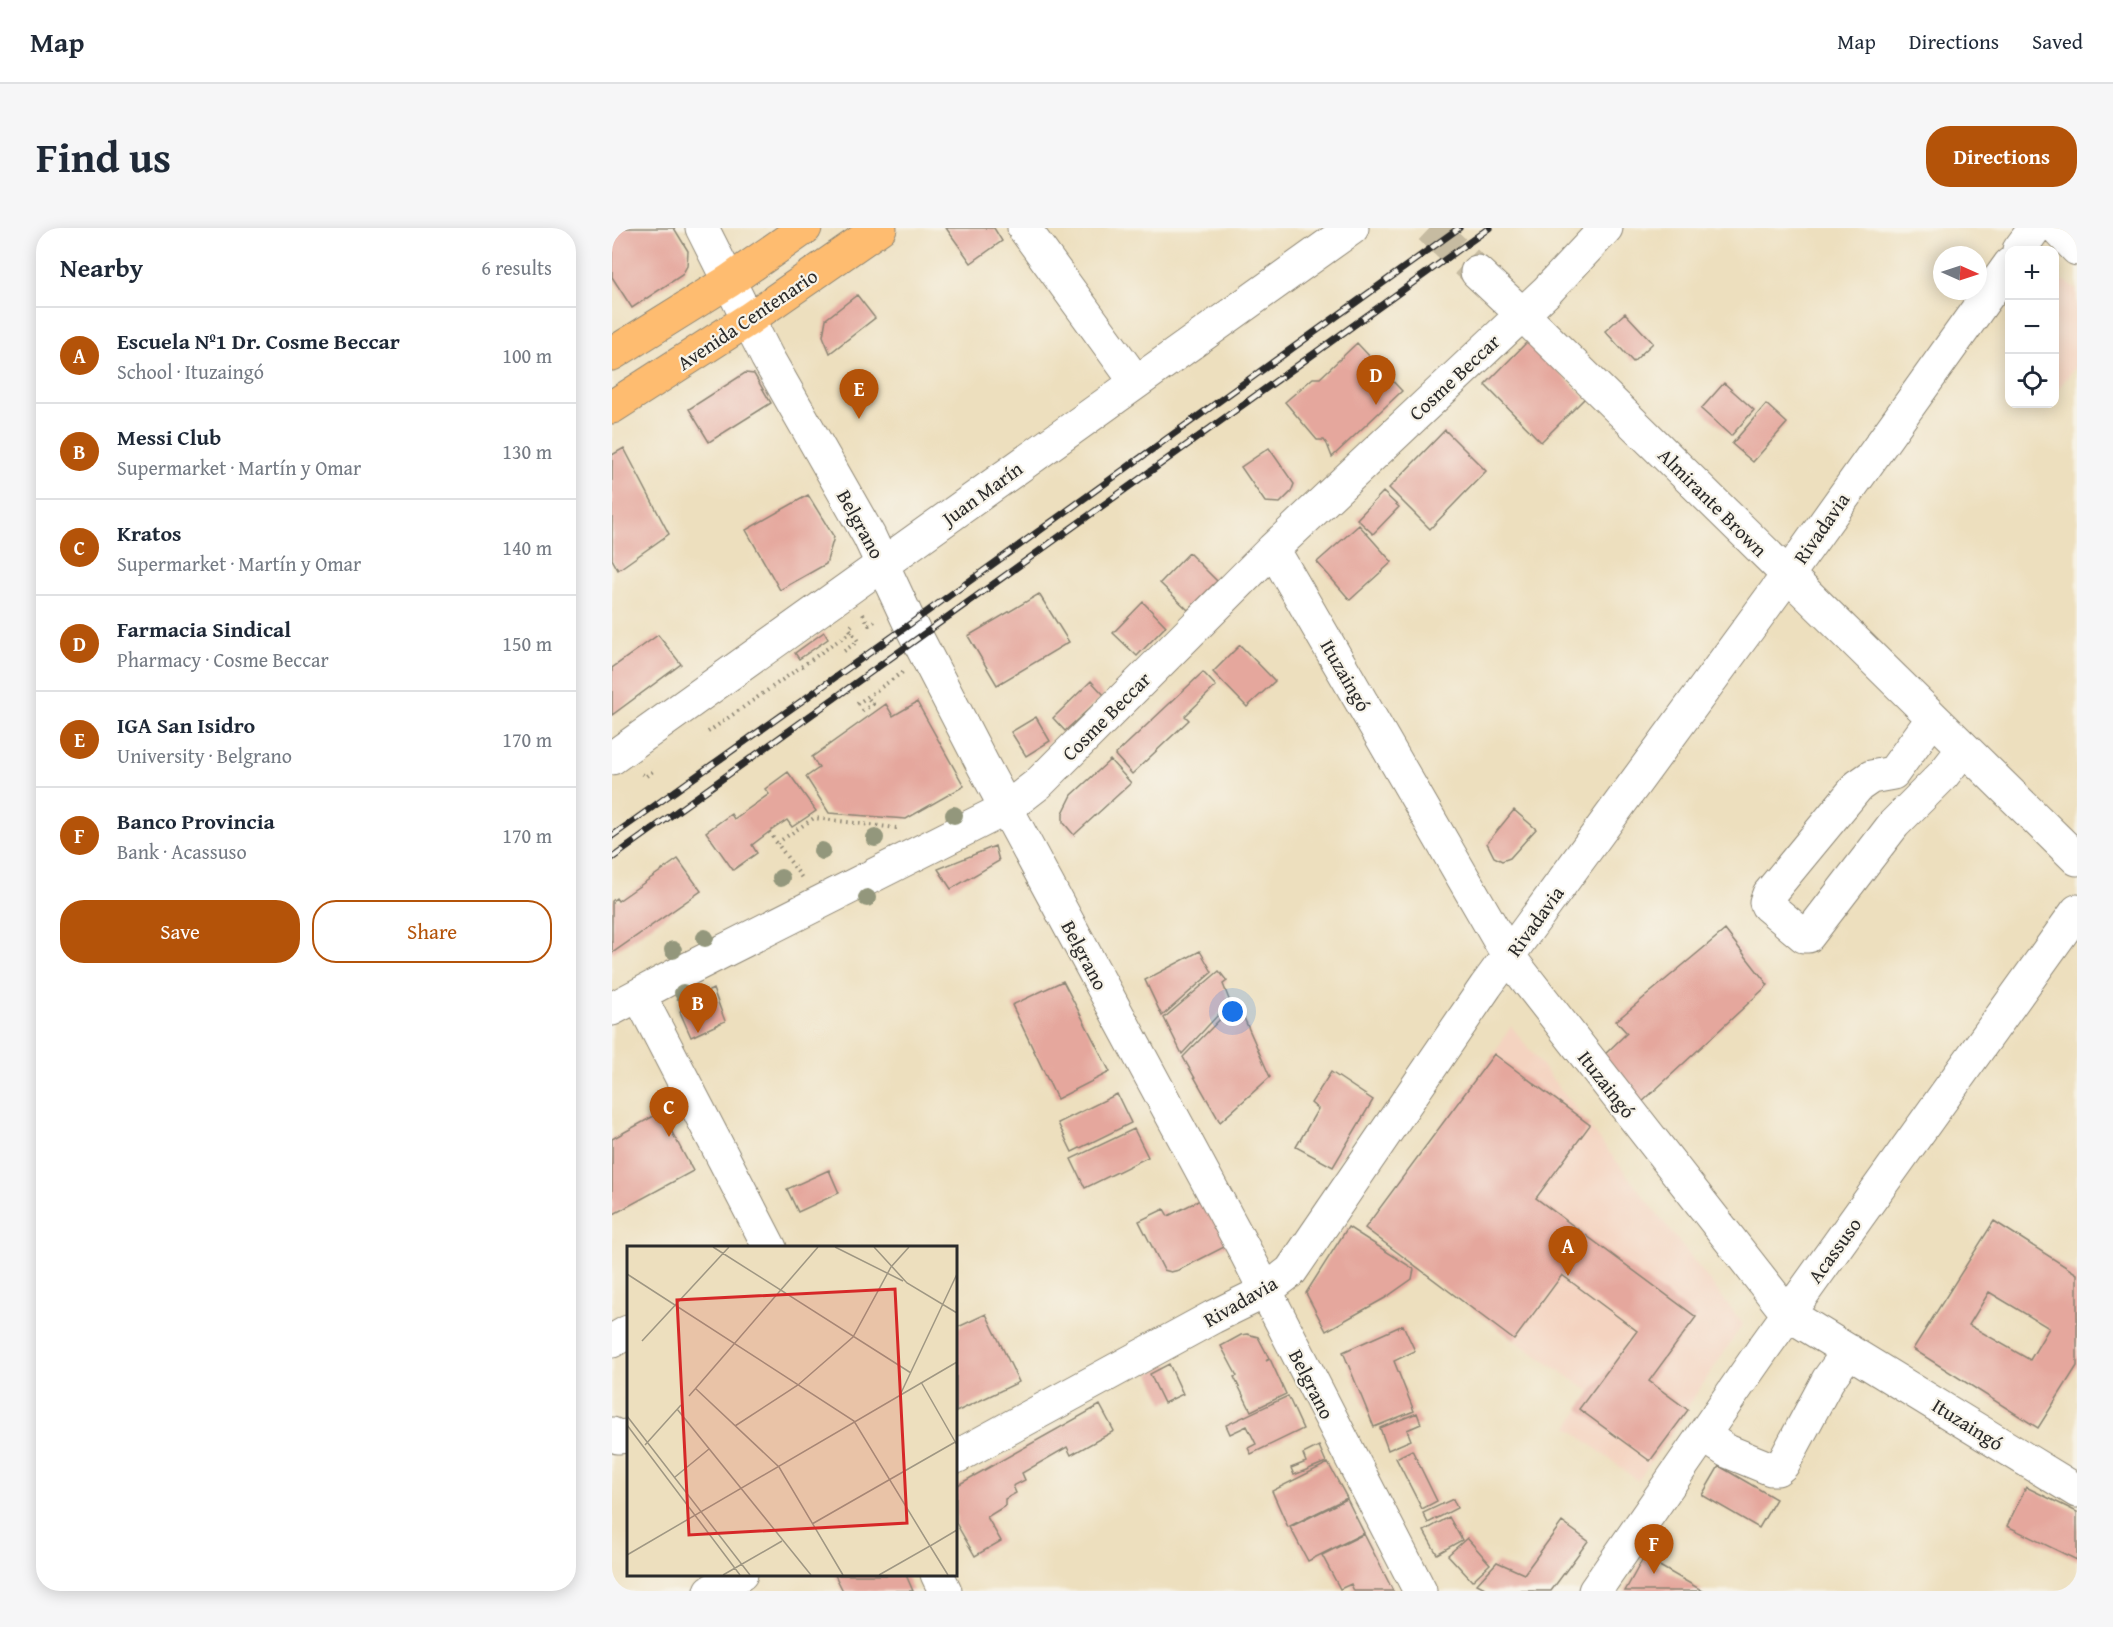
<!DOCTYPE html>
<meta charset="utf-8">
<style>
:root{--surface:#fff;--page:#f6f6f7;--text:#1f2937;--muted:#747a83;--line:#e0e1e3;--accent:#b45309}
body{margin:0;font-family:"Gentium Book Plus",serif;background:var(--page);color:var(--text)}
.controls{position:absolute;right:18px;top:18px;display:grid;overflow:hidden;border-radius:12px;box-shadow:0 3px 15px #0003}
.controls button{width:54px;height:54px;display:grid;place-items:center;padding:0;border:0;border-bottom:2px solid var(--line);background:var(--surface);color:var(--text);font:30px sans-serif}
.compass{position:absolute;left:1321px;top:18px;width:54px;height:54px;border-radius:50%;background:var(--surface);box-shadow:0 3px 15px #0003;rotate:93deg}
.you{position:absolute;left:621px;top:784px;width:21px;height:21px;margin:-15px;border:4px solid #fff;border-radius:50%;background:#1a73e8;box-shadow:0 0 0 9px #1a73e833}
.badge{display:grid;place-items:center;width:39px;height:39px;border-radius:50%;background:var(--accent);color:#fff;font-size:20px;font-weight:700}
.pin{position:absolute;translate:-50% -50px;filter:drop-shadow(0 2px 3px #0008)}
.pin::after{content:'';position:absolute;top:32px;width:21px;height:18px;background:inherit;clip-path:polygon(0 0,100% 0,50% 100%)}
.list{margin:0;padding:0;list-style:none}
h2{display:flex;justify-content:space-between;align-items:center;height:78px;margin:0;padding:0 24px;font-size:26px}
h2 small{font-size:20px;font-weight:400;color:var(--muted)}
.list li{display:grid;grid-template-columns:39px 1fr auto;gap:18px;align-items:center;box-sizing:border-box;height:96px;padding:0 24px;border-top:2px solid var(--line)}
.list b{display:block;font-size:22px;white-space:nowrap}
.list p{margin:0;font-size:20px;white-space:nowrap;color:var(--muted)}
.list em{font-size:20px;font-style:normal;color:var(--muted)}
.actions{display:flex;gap:12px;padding:18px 24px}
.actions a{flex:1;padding:14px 0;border:2px solid var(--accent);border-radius:24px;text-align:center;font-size:21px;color:var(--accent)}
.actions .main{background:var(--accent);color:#fff}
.icon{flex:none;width:33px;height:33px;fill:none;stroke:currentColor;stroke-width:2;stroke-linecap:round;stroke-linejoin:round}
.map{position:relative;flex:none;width:1465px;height:1363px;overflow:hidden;border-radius:24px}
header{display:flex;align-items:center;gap:36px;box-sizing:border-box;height:84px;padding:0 30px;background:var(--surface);border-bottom:2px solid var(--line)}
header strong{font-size:28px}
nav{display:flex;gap:33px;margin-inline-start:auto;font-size:21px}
.intro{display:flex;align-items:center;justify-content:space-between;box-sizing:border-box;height:144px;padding:0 36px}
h1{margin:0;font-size:42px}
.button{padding:15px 27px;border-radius:24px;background:var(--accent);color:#fff;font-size:21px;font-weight:700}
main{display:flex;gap:36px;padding:0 36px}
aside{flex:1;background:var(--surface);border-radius:24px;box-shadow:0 3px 15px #0003}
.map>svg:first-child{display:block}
.built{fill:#f4d3c0}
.building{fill:#e5a79d;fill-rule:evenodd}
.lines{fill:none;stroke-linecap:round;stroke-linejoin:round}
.minor-tunnel{stroke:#c6bba1;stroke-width:33;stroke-dasharray:33 16;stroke-linecap:butt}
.minor-casing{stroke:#8c8574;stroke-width:35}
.major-casing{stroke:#8c8574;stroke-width:35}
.path{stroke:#8c8574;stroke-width:4;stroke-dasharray:1.5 4.5;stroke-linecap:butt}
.minor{stroke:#fff;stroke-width:33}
.major{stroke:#febc70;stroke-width:33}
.rail-casing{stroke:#2b2b2b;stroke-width:7}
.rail{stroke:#f7f3e8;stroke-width:4.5;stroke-dasharray:14;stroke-linecap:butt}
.tree{fill:#93977b}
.labels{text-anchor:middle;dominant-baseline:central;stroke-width:4.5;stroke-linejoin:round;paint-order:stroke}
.street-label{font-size:20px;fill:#2b2b2b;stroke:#f7f3e8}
.inset-road{fill:none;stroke:#9f9783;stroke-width:1.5}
.view{fill:#d62828;fill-opacity:0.15;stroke:#d62828;stroke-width:3}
.inset-edge{fill:none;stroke:#2b2b2b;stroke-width:3}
</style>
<header>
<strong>Map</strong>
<nav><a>Map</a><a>Directions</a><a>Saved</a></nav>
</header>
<div class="intro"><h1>Find us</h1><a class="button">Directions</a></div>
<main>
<aside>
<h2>Nearby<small>6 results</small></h2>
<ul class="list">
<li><span class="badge">A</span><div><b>Escuela Nº1 Dr. Cosme Beccar</b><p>School · Ituzaingó</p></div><em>100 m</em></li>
<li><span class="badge">B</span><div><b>Messi Club</b><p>Supermarket · Martín y Omar</p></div><em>130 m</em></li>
<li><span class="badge">C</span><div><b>Kratos</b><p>Supermarket · Martín y Omar</p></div><em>140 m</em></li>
<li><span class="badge">D</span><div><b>Farmacia Sindical</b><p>Pharmacy · Cosme Beccar</p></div><em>150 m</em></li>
<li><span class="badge">E</span><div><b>IGA San Isidro</b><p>University · Belgrano</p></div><em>170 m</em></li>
<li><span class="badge">F</span><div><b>Banco Provincia</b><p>Bank · Acassuso</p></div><em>170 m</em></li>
</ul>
<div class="actions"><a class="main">Save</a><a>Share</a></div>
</aside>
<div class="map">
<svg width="1465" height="1363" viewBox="0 0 1465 1363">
<rect width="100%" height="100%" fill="#f7f3e8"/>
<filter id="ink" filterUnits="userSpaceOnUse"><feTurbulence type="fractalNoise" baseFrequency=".0167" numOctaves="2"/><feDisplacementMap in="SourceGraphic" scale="12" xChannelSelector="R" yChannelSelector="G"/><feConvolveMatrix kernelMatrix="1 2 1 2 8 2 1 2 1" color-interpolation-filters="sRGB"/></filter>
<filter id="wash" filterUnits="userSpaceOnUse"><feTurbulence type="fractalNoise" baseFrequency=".008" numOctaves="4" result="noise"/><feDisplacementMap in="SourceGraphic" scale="24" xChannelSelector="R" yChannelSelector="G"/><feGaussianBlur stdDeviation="1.35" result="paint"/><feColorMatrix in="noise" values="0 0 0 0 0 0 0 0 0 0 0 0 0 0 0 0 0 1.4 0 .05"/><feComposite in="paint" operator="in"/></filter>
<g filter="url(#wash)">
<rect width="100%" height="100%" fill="#eddfbe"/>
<path class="built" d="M1446 52 1455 54 1465 62V137L1444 163 1442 162V54Z
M899 798 1131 1096 1026 1253 956 1199 979 1164 902 1112 753 1000 882 826Z"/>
<g id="blocks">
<path class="building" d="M0 0H62L76 23 75 38 70 47 20 80 0 49Z
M334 0H382L390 13 359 35Z
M245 67 263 90 218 125 211 108 214 91Z
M1013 85 1041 115 1021 134 993 103Z
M916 113 973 170 929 214 873 157Z
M745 115 790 163 720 229 715 216 712 212H705L673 174 701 150H708Z
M133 145 142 146 159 175 97 214 77 181Z
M1112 155 1142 182 1119 208 1089 181Z
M1154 176 1175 195 1141 234 1120 216Z
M833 202 874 243 818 301 777 260Z
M12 220 57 306 6 342 0 331V227Z
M657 220 682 256 679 264 668 275 653 274 629 239Z
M771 264 787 279 761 306 745 291Z
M196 267 222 309 214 336 168 362 134 302Z
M747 297 780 334 738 372 705 334Z
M577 325 605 353 576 382 548 355Z
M427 366 457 414 385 457 356 408Z
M531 374 554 398 525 428 501 405Z
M212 404 216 411 187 431 183 425Z
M46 407 69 436 0 487V440Z
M628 417 663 453 635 479 601 444Z
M591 444 604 458 573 488 577 492 520 546 503 527Z
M479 453 492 467 453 503 441 490Z
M305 474 352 558 294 591 217 585 194 549 207 540 200 529 274 476 281 488Z
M424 489 438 513 414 528 399 504Z
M498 532 519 555 462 607 451 594V585L460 567Z
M176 544 204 583 180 599 175 592 157 604 140 617 145 625 121 642 94 604 119 586 122 591 157 566 153 561Z
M902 582 924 601 898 630 890 633 882 629 875 615Z
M383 618 387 633 339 661 326 641Z
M66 631 89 663 0 725V673L4 670 6 673Z
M1113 702 1156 757 1028 876 990 829 1015 805 1004 793Z
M588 723 600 744 550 788 533 752Z
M607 743 615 753 611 756 618 774 570 826 552 790Z
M451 753 498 844 445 871 400 777Z
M101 761 113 793 79 809 68 784 72 775Z
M625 774 658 849 608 894 571 829Z
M882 826 978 897 924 970 1084 1089 1037 1153 1076 1182 1038 1233 967 1181 1025 1103 950 1047 902 1112 753 1000Z
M719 844 761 872 721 939 684 919 706 881 699 875Z
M505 866 519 895 460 924 446 895Z
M49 884 81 943 0 987V911Z
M522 901 536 929 473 960 459 931Z
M217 942 227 965 186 984 175 961Z
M600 966 624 1013 567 1042 559 1044 552 1042 527 993 552 981 556 988Z
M1382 993 1465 1046V1138L1426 1200 1301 1121ZM1377 1064 1437 1100 1418 1132 1357 1097Z
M736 999 802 1041 800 1051 773 1070 714 1103 694 1065Z
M374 1086 407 1154 344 1184V1100Z
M791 1097 803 1123 782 1133 802 1183 762 1199 731 1124Z
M635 1106 646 1109 657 1130 654 1133 658 1131 674 1166 639 1183 622 1149 625 1148 609 1118 629 1107Z
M557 1136 571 1166 552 1175 538 1146Z
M676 1168 691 1201 639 1226 636 1220 644 1216 635 1198 618 1206 614 1197Z
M488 1177 502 1203 459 1227 455 1219 410 1245 413 1252 401 1258 404 1265 393 1271V1278L375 1289 389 1313 363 1328 344 1295V1258Z
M805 1185 809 1196 795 1202 799 1212 776 1222 768 1200Z
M707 1218 714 1234 682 1247 679 1240 694 1234 691 1226Z
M800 1222 825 1273 810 1281 784 1230Z
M716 1235 735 1270 676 1299 660 1263Z
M1107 1238 1164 1271 1147 1300 1090 1267Z
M1414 1259 1465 1284V1332L1395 1298Z
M735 1271 752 1305 696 1333 678 1299Z
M841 1271 845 1280 816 1295 811 1285Z
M837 1289 850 1312 825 1326 812 1303Z
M950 1294 976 1313 939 1363H879L865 1356 885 1334 912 1346Z
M752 1306 771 1343 781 1363H742L739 1356 728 1361 710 1327Z
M855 1310 878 1336 860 1353 836 1327Z
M1032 1329 1091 1363H1013Z
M223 1347H294L301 1363H231Z"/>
</g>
</g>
<g filter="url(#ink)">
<use href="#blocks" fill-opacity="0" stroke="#8c8574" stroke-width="1.5"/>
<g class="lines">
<path class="minor-tunnel" d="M818 0 865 44"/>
<g class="minor-casing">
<path id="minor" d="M90 0 155 129 257 308 298 396 372 539 632 1021 808 1363
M412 0 524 154
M1445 0 1465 21
M1407 22 1423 0
M865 44 910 86 1465 631
M661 321 897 729 1176 1086 1465 1263
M1321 490 1281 545 1259 549 1246 558 1157 666 1154 674 1155 677 1192 708H1196L1282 596 1331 547 1352 520
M0 530 740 0
M27 767 158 1020
M0 781 66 746 395 580 426 556 661 321 935 63 994 0
M0 1113 16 1104
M0 1206 6 1209 16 1208
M1091 1207 1115 1223 1159 1241H1165L1171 1236 1216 1152 1237 1123
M344 1229 601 1089 652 1064 679 1043 874 758 1175 348 1398 36
M325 1346 333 1363
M99 1363 129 1346
M983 1363 1151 1121 1465 683"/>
</g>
<g class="major-casing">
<path id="major" d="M0 126 117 53 193 0
M0 179 137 91 268 0"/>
</g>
<path class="path" d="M251 386 257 397 263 393
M232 423 246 413 237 400 240 397
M245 476 291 444
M250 483 261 476 255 469
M96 504 240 403
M30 546 33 549 41 543
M157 604 190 650
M165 615 202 590 284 600 288 598"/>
<use href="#minor" class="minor"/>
<use href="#major" class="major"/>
<g class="rail-casing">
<path id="rail" d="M0 608 298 396 847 0
M0 630 877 0"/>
</g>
<use href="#rail" class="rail"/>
</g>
<g class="tree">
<circle cx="342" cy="587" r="9"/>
<circle cx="263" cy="610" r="9"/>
<circle cx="210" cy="623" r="9"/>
<circle cx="169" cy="650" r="9"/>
<circle cx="255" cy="670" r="9"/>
<circle cx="93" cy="710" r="9"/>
<circle cx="61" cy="722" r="9"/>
<circle cx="71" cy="765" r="9"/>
</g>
</g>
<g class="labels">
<g class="street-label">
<text transform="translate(135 91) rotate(-34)">Avenida Centenario</text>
<text transform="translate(842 149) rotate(-43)">Cosme Beccar</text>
<text transform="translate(370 265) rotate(-36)">Juan Marín</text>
<text transform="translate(1101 274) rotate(45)">Almirante Brown</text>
<text transform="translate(249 296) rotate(61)">Belgrano</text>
<text transform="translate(1209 300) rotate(-55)">Rivadavia</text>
<text transform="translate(734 447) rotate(60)">Ituzaingó</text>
<text transform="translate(494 488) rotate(-45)">Cosme Beccar</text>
<text transform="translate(923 693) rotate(-54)">Rivadavia</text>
<text transform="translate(473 727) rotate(62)">Belgrano</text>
<text transform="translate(995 856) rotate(52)">Ituzaingó</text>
<text transform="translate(1222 1022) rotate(-54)">Acassuso</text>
<text transform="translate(628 1073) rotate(-30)">Rivadavia</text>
<text transform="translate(700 1156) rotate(63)">Belgrano</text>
<text transform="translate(1356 1196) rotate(32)">Ituzaingó</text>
</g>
</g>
<g transform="translate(15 1018)">
<rect width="330" height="330" fill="#eddfbe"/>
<path class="inset-road" d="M86 1 284 127M208 1 276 35M247 1 280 37 330 67M0 28 227 175 303 300 252 329M15 95 102 1M294 136 330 199M68 142 152 221 216 329M274 147 330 28M62 150 191 1M50 163 184 329M0 170 123 329M0 179 113 329M108 180 171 139 226 91 264 21 282 1M18 199 54 159M48 231 82 203M185 278 330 195M0 309 330 116M96 329 155 295M321 329 303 300 330 284"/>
<path class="view" d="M268 43 280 277 62 289 50 54Z"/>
<rect width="330" height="330" class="inset-edge"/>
</g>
</svg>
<div class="controls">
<button>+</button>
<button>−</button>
<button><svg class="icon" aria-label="locate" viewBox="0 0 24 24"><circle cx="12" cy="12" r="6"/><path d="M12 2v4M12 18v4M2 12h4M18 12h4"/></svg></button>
</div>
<svg class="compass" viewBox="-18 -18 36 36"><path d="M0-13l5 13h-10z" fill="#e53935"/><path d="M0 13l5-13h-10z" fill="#747a83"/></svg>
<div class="you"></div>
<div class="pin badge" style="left:956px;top:1048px">A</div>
<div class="pin badge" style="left:86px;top:805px">B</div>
<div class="pin badge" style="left:57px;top:909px">C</div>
<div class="pin badge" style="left:764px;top:177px">D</div>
<div class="pin badge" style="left:247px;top:191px">E</div>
<div class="pin badge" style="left:1042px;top:1346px">F</div>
</div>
</main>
